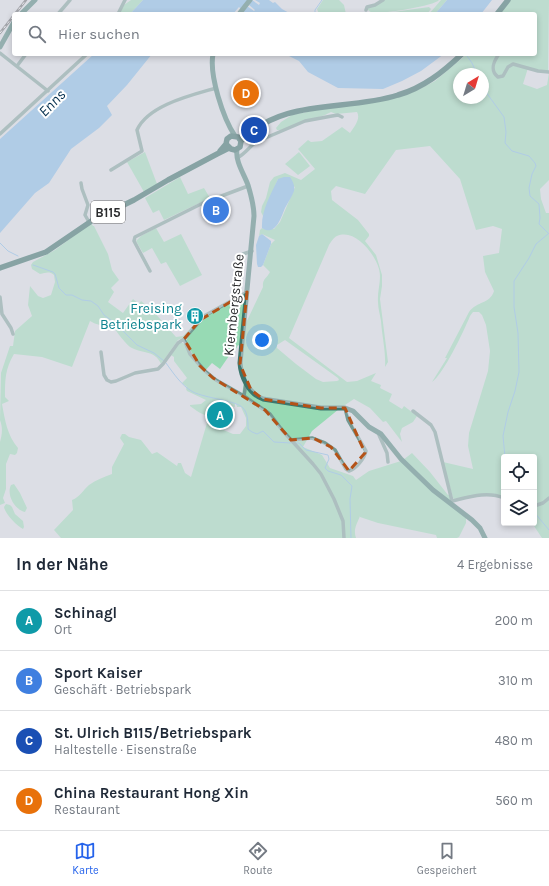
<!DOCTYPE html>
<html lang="de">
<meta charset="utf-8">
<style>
:root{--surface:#fff;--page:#f2f2f3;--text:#1f2937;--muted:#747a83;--line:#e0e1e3;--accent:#2563eb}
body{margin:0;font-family:Karla,sans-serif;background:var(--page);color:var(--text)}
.controls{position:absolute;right:12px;bottom:12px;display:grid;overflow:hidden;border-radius:4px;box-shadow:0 2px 6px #0003}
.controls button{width:36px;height:36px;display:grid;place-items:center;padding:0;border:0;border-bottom:1px solid var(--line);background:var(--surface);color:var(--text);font:20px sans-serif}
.compass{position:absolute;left:453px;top:68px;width:36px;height:36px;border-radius:50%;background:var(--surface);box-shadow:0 2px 6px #0003;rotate:38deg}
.you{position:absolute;left:262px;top:340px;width:14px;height:14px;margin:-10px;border:3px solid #fff;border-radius:50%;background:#1a73e8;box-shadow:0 0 0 6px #1a73e833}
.badge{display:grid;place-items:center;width:26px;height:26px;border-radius:50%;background:var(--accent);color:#fff;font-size:13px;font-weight:700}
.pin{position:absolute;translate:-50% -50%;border:2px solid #fff;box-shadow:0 1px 4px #0006}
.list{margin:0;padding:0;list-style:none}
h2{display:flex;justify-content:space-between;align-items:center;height:52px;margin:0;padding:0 16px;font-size:17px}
h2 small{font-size:13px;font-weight:400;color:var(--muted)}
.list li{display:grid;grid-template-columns:26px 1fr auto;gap:12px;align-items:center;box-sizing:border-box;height:60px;padding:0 16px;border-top:1px solid var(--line)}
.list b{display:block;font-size:15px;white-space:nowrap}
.list p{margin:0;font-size:13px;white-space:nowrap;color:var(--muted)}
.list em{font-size:13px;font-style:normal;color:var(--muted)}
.icon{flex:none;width:22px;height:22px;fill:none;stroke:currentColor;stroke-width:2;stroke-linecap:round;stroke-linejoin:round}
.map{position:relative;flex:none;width:549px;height:538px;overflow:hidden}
.search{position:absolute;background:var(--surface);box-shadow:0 2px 6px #0003;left:12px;right:12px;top:12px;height:44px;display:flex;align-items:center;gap:10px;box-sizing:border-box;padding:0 14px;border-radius:4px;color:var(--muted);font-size:15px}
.sheet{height:292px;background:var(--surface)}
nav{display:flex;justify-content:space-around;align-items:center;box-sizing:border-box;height:56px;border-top:1px solid var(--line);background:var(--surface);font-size:11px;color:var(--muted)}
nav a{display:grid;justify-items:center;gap:2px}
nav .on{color:var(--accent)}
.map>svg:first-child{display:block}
.green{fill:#97dab4;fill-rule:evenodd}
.water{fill:#7ab5e6}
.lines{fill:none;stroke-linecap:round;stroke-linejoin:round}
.stream{stroke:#7ab5e6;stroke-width:1}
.street{stroke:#749993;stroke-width:3.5}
.secondary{stroke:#3c776e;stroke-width:5}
.primary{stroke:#1f5c54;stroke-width:5.5}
.rail-casing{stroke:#5e5f63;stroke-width:2.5}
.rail{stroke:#fff;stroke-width:1;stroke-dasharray:3;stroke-linecap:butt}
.marked{fill:none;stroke:#b45217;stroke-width:3;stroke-dasharray:8 5;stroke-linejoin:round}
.labels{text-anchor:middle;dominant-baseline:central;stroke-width:4;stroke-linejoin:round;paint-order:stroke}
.shield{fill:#fff;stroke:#6b6b6d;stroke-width:1}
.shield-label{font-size:13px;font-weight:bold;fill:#2b2c2e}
.street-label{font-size:14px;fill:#2b2c2e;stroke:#fff}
.culture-label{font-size:14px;fill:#0d838f;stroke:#fff;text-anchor:end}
.water-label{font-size:15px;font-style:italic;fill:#002d4c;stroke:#fff}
</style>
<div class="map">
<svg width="549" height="538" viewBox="0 0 549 538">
<rect width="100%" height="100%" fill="#dcdee5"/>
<path class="green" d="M131 0H143L130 14H119L124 5Z
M323 0H339L344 5 346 14H319L317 9Z
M383 0H439C434 6 386 13 376 13 372 13 370 12 368 10V8Z
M441 0H447L435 14H429Z
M510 0H549L548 71H544L528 68 523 84 537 89 547 85 549 73V180L540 189 541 199 546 213H549V538H542L532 523H534V457H504V496L490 494 454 499 453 498 443 462 473 469 468 446 469 433 488 371 490 351 486 325 482 315 479 312H473L470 316C464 331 443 375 432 382L447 358H445L469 312C477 301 490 304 494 291L485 272 483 256 499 253 502 229 493 226 476 230 460 179 430 146 396 150 365 194 336 186 331 191 332 200 358 220 369 234V236L365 241 376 255 382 275V286L380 299 388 362 385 367C386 352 382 336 381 321 380 315 378 308 378 302 377 291 382 280 379 269 375 254 355 228 337 236 334 237 331 242 329 245L289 338 347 382 357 381 376 373 371 381 381 385 380 388 392 394 389 401 402 409 404 406 417 416 413 422 402 428 400 434 402 442 386 421 383 422 370 408 354 399 342 407H327L269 399 256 394 246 379 242 365 246 323 263 287C262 279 267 278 270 272L263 265 271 244 275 240 262 234 259 236 260 230 262 228 264 229H274L280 222 295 187 278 179 263 216 261 212 262 206 266 198 270 182 274 177 285 173 301 180 315 169 298 149 308 140 311 142 322 141 342 127 350 133C354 127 361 119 357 112L336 114 331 112 325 115 281 130H277L276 128 281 122 292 115 418 90 435 81 467 54H535V14H500ZM459 74H483V98H459ZM285 340 338 378 339 380 337 381 323 382 316 379 296 364 277 348V345Z
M429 7 431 9 427 14H379Z
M145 152 157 184 144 192 127 162Z
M299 152 310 166 298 175 285 164Z
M180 177 188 194 204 188 210 198 164 220 159 210 153 213 145 198Z
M91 223 93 226H94L108 254 112 270 119 280 111 288 114 292 108 302 123 313 133 299 139 304 141 301 154 312 176 337 183 336 201 318C194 325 187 337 178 340L161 364C155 350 143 354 132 348 127 346 116 331 113 326L109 329C104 325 96 325 90 321L72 367 42 357 14 354C5 369 5 380 5 397L9 401 2 404C5 420 7 435 18 448L17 453 15 455 10 454 6 464V489L3 498 5 503 0 505V442C2 435 3 428 0 420L1 373 10 346H13L15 331 32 316 28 305 30 286 38 296 43 298 51 295 55 282 54 275C49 271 46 273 40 274L32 269 31 265 33 262 55 250Z
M156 228 164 242 181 234 202 275 180 286 166 262 161 264 152 248 143 253 136 241 141 236Z
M245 294 240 346 238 345 233 354 231 353 220 369 212 363 204 372 242 396 244 381 257 397 339 409 312 431 303 447 322 455 330 468 353 476 356 480 369 471 401 461 466 517V523L459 537 457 538H437L436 535 378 523 360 517V516C357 524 353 529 356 538H61L54 530 73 510 72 500C80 497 83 490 89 485 96 480 104 477 112 474V467L124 444 120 438 122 434H125L129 437 141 440 152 454 157 452 177 466 178 463H181L185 473 191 477 207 423 233 434H240L246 426V418L241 407H237L236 403H235V407L212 402 208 416C203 415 195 410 190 406V405L201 404 206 400 187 391 186 389 187 387 182 383 187 378 174 361V357L171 355 180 342 185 344C187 341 187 337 190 333 203 314 225 305 245 294Z
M412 453 430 472 448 495 450 494 439 455C443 466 453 490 450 500L448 501 442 497 403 460Z
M14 484 20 493 27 508 25 512C15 510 6 495 11 485Z
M6 504 10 505 12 507 15 514 23 521 24 527 23 529C17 526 5 514 4 507Z"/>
<path class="water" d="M143 0H248L241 9 239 7 233 14H130Z
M252 0 259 5 260 3 255 0H269L273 3 275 2 282 9 291 14H247L243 11 247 6 254 11 255 10 249 5Z
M447 0H492L481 14H435Z
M94 54H152L127 85 107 106 112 115 99 128 71 149 49 183 35 193 0 233V139Z
M285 54 370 55 444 54 421 71 402 81 383 89 338 88 308 72 299 61Z
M284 177H290C293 182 295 185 294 191 292 197 288 202 285 208 281 218 275 237 262 228 261 211 271 194 278 179Z
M262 234 271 241V244L263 265 261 267H258L257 264 256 245 259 236Z"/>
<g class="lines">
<path class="stream" d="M315 14V10L322 0
M467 56 472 63 477 74
M483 88 504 117 506 132 505 143 512 151 529 156 535 163 536 166 532 174 529 188 530 196 539 204 540 218 539 224 549 234
M0 243 8 251 18 256
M33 265 53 272 55 274 59 288 66 295H72L82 300 91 301 98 306 104 315 116 324 137 345 154 353 164 361
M166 363C174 374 181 385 193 392 205 398 238 401 243 408 248 413 248 423 248 429L252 432 257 434 263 431 274 442 291 443
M296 443H299L306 450 328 455 329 459 325 468 328 471 341 475 352 486 350 499 351 538
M505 457 503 436 508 412 515 391 519 372 518 333 514 307V281L529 258 536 244 548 234
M534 512 549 530"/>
<path class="street" d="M366 10 367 7 375 5 383 0
M58 14 70 0
M118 14 125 0
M0 53 48 91
M499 54C494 61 489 70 498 77L503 76 508 67 513 64 538 71 549 72
M17 66 26 54
M0 134 87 54
M237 158C245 154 249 147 256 142L305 121 332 116 338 115 342 117
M111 170 142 151 137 130C148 105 192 95 216 88
M81 183 82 189 88 205 85 215 89 222
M243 254 252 251
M150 271 134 241 135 237 203 203 248 186
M0 297 2 314 11 328 13 334
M184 339 190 354 205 371 216 380 244 396 270 414 282 430 313 464 321 474 334 499 343 521 344 538
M101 352 104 375 107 380 111 382 116 381 135 373 158 369 163 364 178 343 184 339 204 316 247 292
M244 396 246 383
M413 411 431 425 435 432 452 501
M379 432V435L387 453 388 462
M291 440 312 438 325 443 335 450 346 469 349 471C356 469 364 459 366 451L348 420 345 408
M451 503 452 501C469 497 487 491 504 498
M534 506 543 503 549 498"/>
<path class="secondary" d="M21 14 35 0
M239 14 250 0
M0 47 14 22
M213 54C209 75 223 118 235 136
M237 149C235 161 244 174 248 185 251 195 254 206 254 216L240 363C241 377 249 394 263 399L321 408H345L353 411 369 427 381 434 401 459 433 490 472 520 480 528 485 538"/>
<path class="primary" d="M497 14 508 0
M241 141C284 97 345 112 398 95 423 88 443 72 462 54
M220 151 226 144 227 139 231 136 238 137 241 141 240 147 235 150 231 149 226 144
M0 268 46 252 93 220 134 200 168 180 217 154 229 148"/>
<g class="rail-casing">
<path id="rail" d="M0 33 26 0"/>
</g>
<use href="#rail" class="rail"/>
</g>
<path d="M0 0H549V538H0ZM247 292 240 364 251 390 263 399 321 408H345L365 453 349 471 331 447 313 438 291 440 265 410 213 378 200 366 184 339 200 320Z" fill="#dcdee5" fill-opacity=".55" fill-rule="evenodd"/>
<path class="marked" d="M247 292 240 364 251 390 263 399 321 408H345L365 453 349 471 331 447 313 438 291 440 265 410 213 378 200 366 184 339 200 320Z"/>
<defs>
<g id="building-disc" transform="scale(0.9)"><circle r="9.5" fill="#0f9aa8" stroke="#fff"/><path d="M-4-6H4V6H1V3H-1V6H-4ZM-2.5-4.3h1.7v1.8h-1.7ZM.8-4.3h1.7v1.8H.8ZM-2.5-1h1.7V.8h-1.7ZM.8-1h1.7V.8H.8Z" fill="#fff"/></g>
</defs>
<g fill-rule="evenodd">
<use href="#building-disc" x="195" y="316"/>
</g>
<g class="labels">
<rect class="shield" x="91" y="201" width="34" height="22" rx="3"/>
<g class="shield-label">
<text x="108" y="212">B115</text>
</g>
<g class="street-label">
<text transform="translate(234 305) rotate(-84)">Kiernbergstraße</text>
</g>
<g class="culture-label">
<text x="182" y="308">Freising<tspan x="182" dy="16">Betriebspark</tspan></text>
</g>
<g class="water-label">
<text transform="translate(52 103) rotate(-46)">Enns</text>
</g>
</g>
</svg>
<div class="controls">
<button><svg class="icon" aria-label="locate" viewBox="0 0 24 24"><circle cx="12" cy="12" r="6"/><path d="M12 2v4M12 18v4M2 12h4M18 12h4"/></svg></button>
<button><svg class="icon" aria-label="layers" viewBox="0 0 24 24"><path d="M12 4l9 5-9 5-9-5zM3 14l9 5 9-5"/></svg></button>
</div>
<svg class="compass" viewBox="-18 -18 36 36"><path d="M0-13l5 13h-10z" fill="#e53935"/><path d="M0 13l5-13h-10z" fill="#747a83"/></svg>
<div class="you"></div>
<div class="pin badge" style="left:220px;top:415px;background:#0f9aa8">A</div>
<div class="pin badge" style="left:216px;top:210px;background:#3f7fe0">B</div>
<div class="pin badge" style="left:254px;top:130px;background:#1a4fb4">C</div>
<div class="pin badge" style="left:246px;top:93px;background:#e8710a">D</div>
<div class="search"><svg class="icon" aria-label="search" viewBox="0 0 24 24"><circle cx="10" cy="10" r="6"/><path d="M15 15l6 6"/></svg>Hier suchen</div>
</div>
<section class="sheet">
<h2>In der Nähe<small>4 Ergebnisse</small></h2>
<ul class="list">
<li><span class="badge" style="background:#0f9aa8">A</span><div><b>Schinagl</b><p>Ort</p></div><em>200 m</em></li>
<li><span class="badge" style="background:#3f7fe0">B</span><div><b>Sport Kaiser</b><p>Geschäft · Betriebspark</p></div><em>310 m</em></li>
<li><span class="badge" style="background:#1a4fb4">C</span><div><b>St. Ulrich B115/Betriebspark</b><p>Haltestelle · Eisenstraße</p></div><em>480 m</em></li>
<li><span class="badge" style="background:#e8710a">D</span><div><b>China Restaurant Hong Xin</b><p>Restaurant</p></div><em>560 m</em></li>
</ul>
</section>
<nav>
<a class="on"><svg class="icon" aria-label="map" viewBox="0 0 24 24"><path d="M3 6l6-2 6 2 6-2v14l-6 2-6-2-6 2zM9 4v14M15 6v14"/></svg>Karte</a>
<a><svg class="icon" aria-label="directions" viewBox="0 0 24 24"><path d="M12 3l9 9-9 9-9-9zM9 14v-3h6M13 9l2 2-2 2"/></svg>Route</a>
<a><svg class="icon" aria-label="saved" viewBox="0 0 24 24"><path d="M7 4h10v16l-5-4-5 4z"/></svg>Gespeichert</a>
</nav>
